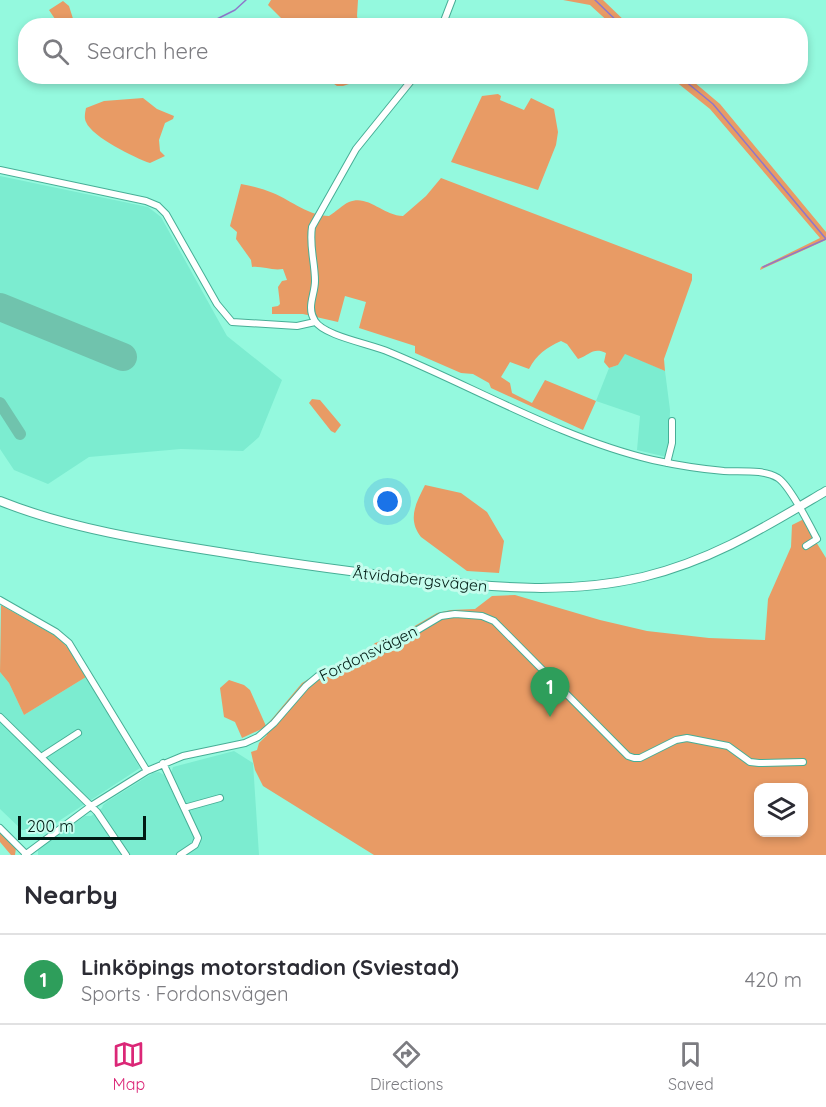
<!DOCTYPE html>
<meta charset="utf-8">
<style>
:root{--surface:#fff;--page:#f7f7f7;--text:#2b2b33;--muted:#7c7c81;--line:#e1e1e2;--accent:#db2777}
body{margin:0;font-family:Quicksand,sans-serif;background:var(--page);color:var(--text)}
.controls{position:absolute;right:18px;bottom:18px;display:grid;overflow:hidden;border-radius:12px;box-shadow:0 3px 9px #0003}
.controls button{width:54px;height:54px;display:grid;place-items:center;padding:0;border:0;border-bottom:2px solid var(--line);background:var(--surface);color:var(--text);font:30px sans-serif}
.scale{position:absolute;left:18px;bottom:15px;width:128px;box-sizing:border-box;padding-left:6px;border:3px solid #001b14;border-top:0;font-size:16px;line-height:21px;white-space:nowrap;color:#001b14;-webkit-text-stroke:4px #c5fded;paint-order:stroke}
.you{position:absolute;left:388px;top:502px;width:21px;height:21px;margin:-15px;border:4px solid #fff;border-radius:50%;background:#1a73e8;box-shadow:0 0 0 9px #1a73e833}
.badge{display:grid;place-items:center;width:39px;height:39px;border-radius:50%;background:var(--accent);color:#fff;font-size:20px;font-weight:700}
.pin{position:absolute;translate:-50% -50px;filter:drop-shadow(0 2px 3px #0008)}
.pin::after{content:'';position:absolute;top:32px;width:21px;height:18px;background:inherit;clip-path:polygon(0 0,100% 0,50% 100%)}
.list{margin:0;padding:0;list-style:none}
h2{display:flex;justify-content:space-between;align-items:center;height:78px;margin:0;padding:0 24px;font-size:26px}
h2 small{font-size:20px;font-weight:400;color:var(--muted)}
.list li{display:grid;grid-template-columns:39px 1fr auto;gap:18px;align-items:center;box-sizing:border-box;height:90px;padding:0 24px;border-top:2px solid var(--line)}
.list b{display:block;font-size:22px;white-space:nowrap}
.list p{margin:0;font-size:20px;white-space:nowrap;color:var(--muted)}
.list em{font-size:20px;font-style:normal;color:var(--muted)}
.icon{flex:none;width:33px;height:33px;fill:none;stroke:currentColor;stroke-width:2;stroke-linecap:round;stroke-linejoin:round}
.map{position:relative;flex:none;width:826px;height:855px;overflow:hidden}
.search{position:absolute;background:var(--surface);box-shadow:0 3px 9px #0003;left:18px;right:18px;top:18px;height:66px;display:flex;align-items:center;gap:15px;box-sizing:border-box;padding:0 21px;border-radius:24px;color:var(--muted);font-size:22px}
.sheet{height:168px;background:var(--surface)}
nav{display:flex;justify-content:space-around;align-items:center;box-sizing:border-box;height:84px;border-top:2px solid var(--line);background:var(--surface);font-size:16px;color:var(--muted)}
nav a{display:grid;justify-items:center;gap:3px}
nav .on{color:var(--accent)}
.map>svg:first-child{display:block}
.built{fill:#7cecd0}
.green{fill:#e89b65;fill-rule:evenodd}
.lines{fill:none;stroke-linecap:round;stroke-linejoin:round}
.stream{stroke:#8e77ca;stroke-width:1.5}
.taxiway{stroke:#70c3ad;stroke-width:12}
.runway{stroke:#70c3ad;stroke-width:28}
.minor-casing{stroke:#47ae96;stroke-width:8}
.major-casing{stroke:#47ae96;stroke-width:10}
.minor{stroke:#fff;stroke-width:6}
.major{stroke:#fff;stroke-width:8}
.labels{text-anchor:middle;dominant-baseline:central;stroke-width:6;stroke-linejoin:round;paint-order:stroke}
.street-label{font-size:16px;fill:#001b14;stroke:#c5fded}
</style>
<div class="map">
<svg width="826" height="855" viewBox="0 0 826 855">
<rect width="100%" height="100%" fill="#94f9de"/>
<path class="built" d="M0 176 148 207 161 217 227 336 282 380 259 437 243 451 181 449 89 457 48 484 14 470 0 449Z
M625 353 665 371 670 410 669 443 666 457 637 450 640 416 596 401 609 368 618 365Z
M0 672 9 683 24 715 86 677 140 768 45 830H22L0 809Z
M234 751 253 763 259 855H38V850L53 838 85 816H91L102 808 103 805 108 801 153 773 159 772 164 775 182 811 188 807 171 773 173 767Z"/>
<path class="green" d="M271 0H358L357 16 359 25H288L268 5Z
M563 0H603L629 25H612L590 5Z
M63 1 69 6 75 25H59L49 10Z
M324 77H370L343 86H337Z
M670 77H688L720 104 826 232V240L760 270 761 267 820 238 710 109Z
M498 94 501 96 500 100 524 110 531 98 554 109 558 132 556 145 538 190 451 162 482 96Z
M143 98 157 109 174 116 173 119 165 123 159 140 160 151 165 156 150 163C135 158 92 137 86 122 84 118 85 113 86 108L104 101Z
M441 178 692 274V280L664 359 665 371 625 354 618 365 609 368 604 362 606 353C593 347 590 355 578 359L567 344 561 341C546 348 537 354 529 369L510 362 501 377 510 383 512 393 532 403 545 380 596 401 583 430 491 388 489 383 473 374 461 373 415 353V346L359 328 366 302 345 296 338 322 303 314H272V307L278 306 280 304 278 287 282 281 287 280 283 269C272 271 263 266 252 267L251 260 236 239 237 232 230 226 241 184C252 186 263 189 273 193 292 201 309 216 329 216 336 212 342 205 349 202 368 194 382 215 403 216L426 196Z
M312 399 320 400 341 425 335 433 331 431 309 403Z
M425 485 461 493 487 512 504 541 499 573 467 571 421 537C407 519 416 503 425 485Z
M804 519 810 532 826 558V855H374L263 786 255 770 251 752 257 750 259 743 267 735 266 727 242 738 235 722 224 717 220 688 229 680 244 685 250 690 266 726 302 683 320 672 364 654 375 643 401 634 437 613 451 610 475 609 492 596 515 595 600 620 647 631 709 638 765 640 768 599 791 547 792 525ZM758 788H804V832H758Z
M1 605 59 638 68 648 86 677 24 715 9 683 0 672Z
M0 832 16 848 15 855H11L0 842Z"/>
<g class="lines">
<path class="stream" d="M595 0 622 26
M203 26 235 10 246 0
M679 76 713 104 826 239 763 267
M72 82 84 76"/>
<path class="taxiway" d="M0 403 20 434"/>
<path class="runway" d="M0 307 123 357"/>
<g class="minor-casing">
<path id="minor" d="M442 26 452 0
M415 76 356 149 312 227C309 246 315 262 315 281 315 295 306 307 315 321 324 336 371 344 389 352 474 387 563 439 653 460 676 465 700 469 724 471 741 472 763 469 778 478 790 486 809 524 817 539L806 546
M0 170 146 201 158 206 166 214 217 304 232 322 297 326 315 322
M667 463 672 443V421
M0 600 56 632 69 643 147 771
M0 717 97 812 126 855
M41 757 78 733
M163 763 198 838 195 845 180 855
M184 808 220 798
M0 828 27 855
M25 855 91 806 147 771 183 756 245 743 258 737 274 723 306 686 318 676 389 647 441 616 455 614 469 615 482 616 494 621 628 756 634 758H640L676 740 687 738 728 746 750 762 759 763 803 762"/>
</g>
<g class="major-casing">
<path id="major" d="M0 501C77 532 170 544 251 557 310 566 368 574 427 580 499 588 571 594 643 577 713 560 765 527 826 491"/>
</g>
<use href="#minor" class="minor"/>
<use href="#major" class="major"/>
</g>
<g class="labels">
<g class="street-label">
<text transform="translate(420 579) rotate(6)">Åtvidabergsvägen</text>
<text transform="translate(368 653) rotate(-26)">Fordonsvägen</text>
</g>
</g>
</svg>
<div class="controls">
<button><svg class="icon" aria-label="layers" viewBox="0 0 24 24"><path d="M12 4l9 5-9 5-9-5zM3 14l9 5 9-5"/></svg></button>
</div>
<div class="scale">200 m</div>
<div class="you"></div>
<div class="pin badge" style="left:550px;top:717px;background:#2e9e5b">1</div>
<div class="search"><svg class="icon" aria-label="search" viewBox="0 0 24 24"><circle cx="10" cy="10" r="6"/><path d="M15 15l6 6"/></svg>Search here</div>
</div>
<section class="sheet">
<h2>Nearby<small></small></h2>
<ul class="list">
<li><span class="badge" style="background:#2e9e5b">1</span><div><b>Linköpings motorstadion (Sviestad)</b><p>Sports · Fordonsvägen</p></div><em>420 m</em></li>
</ul>
</section>
<nav>
<a class="on"><svg class="icon" aria-label="map" viewBox="0 0 24 24"><path d="M3 6l6-2 6 2 6-2v14l-6 2-6-2-6 2zM9 4v14M15 6v14"/></svg>Map</a>
<a><svg class="icon" aria-label="directions" viewBox="0 0 24 24"><path d="M12 3l9 9-9 9-9-9zM9 14v-3h6M13 9l2 2-2 2"/></svg>Directions</a>
<a><svg class="icon" aria-label="saved" viewBox="0 0 24 24"><path d="M7 4h10v16l-5-4-5 4z"/></svg>Saved</a>
</nav>
